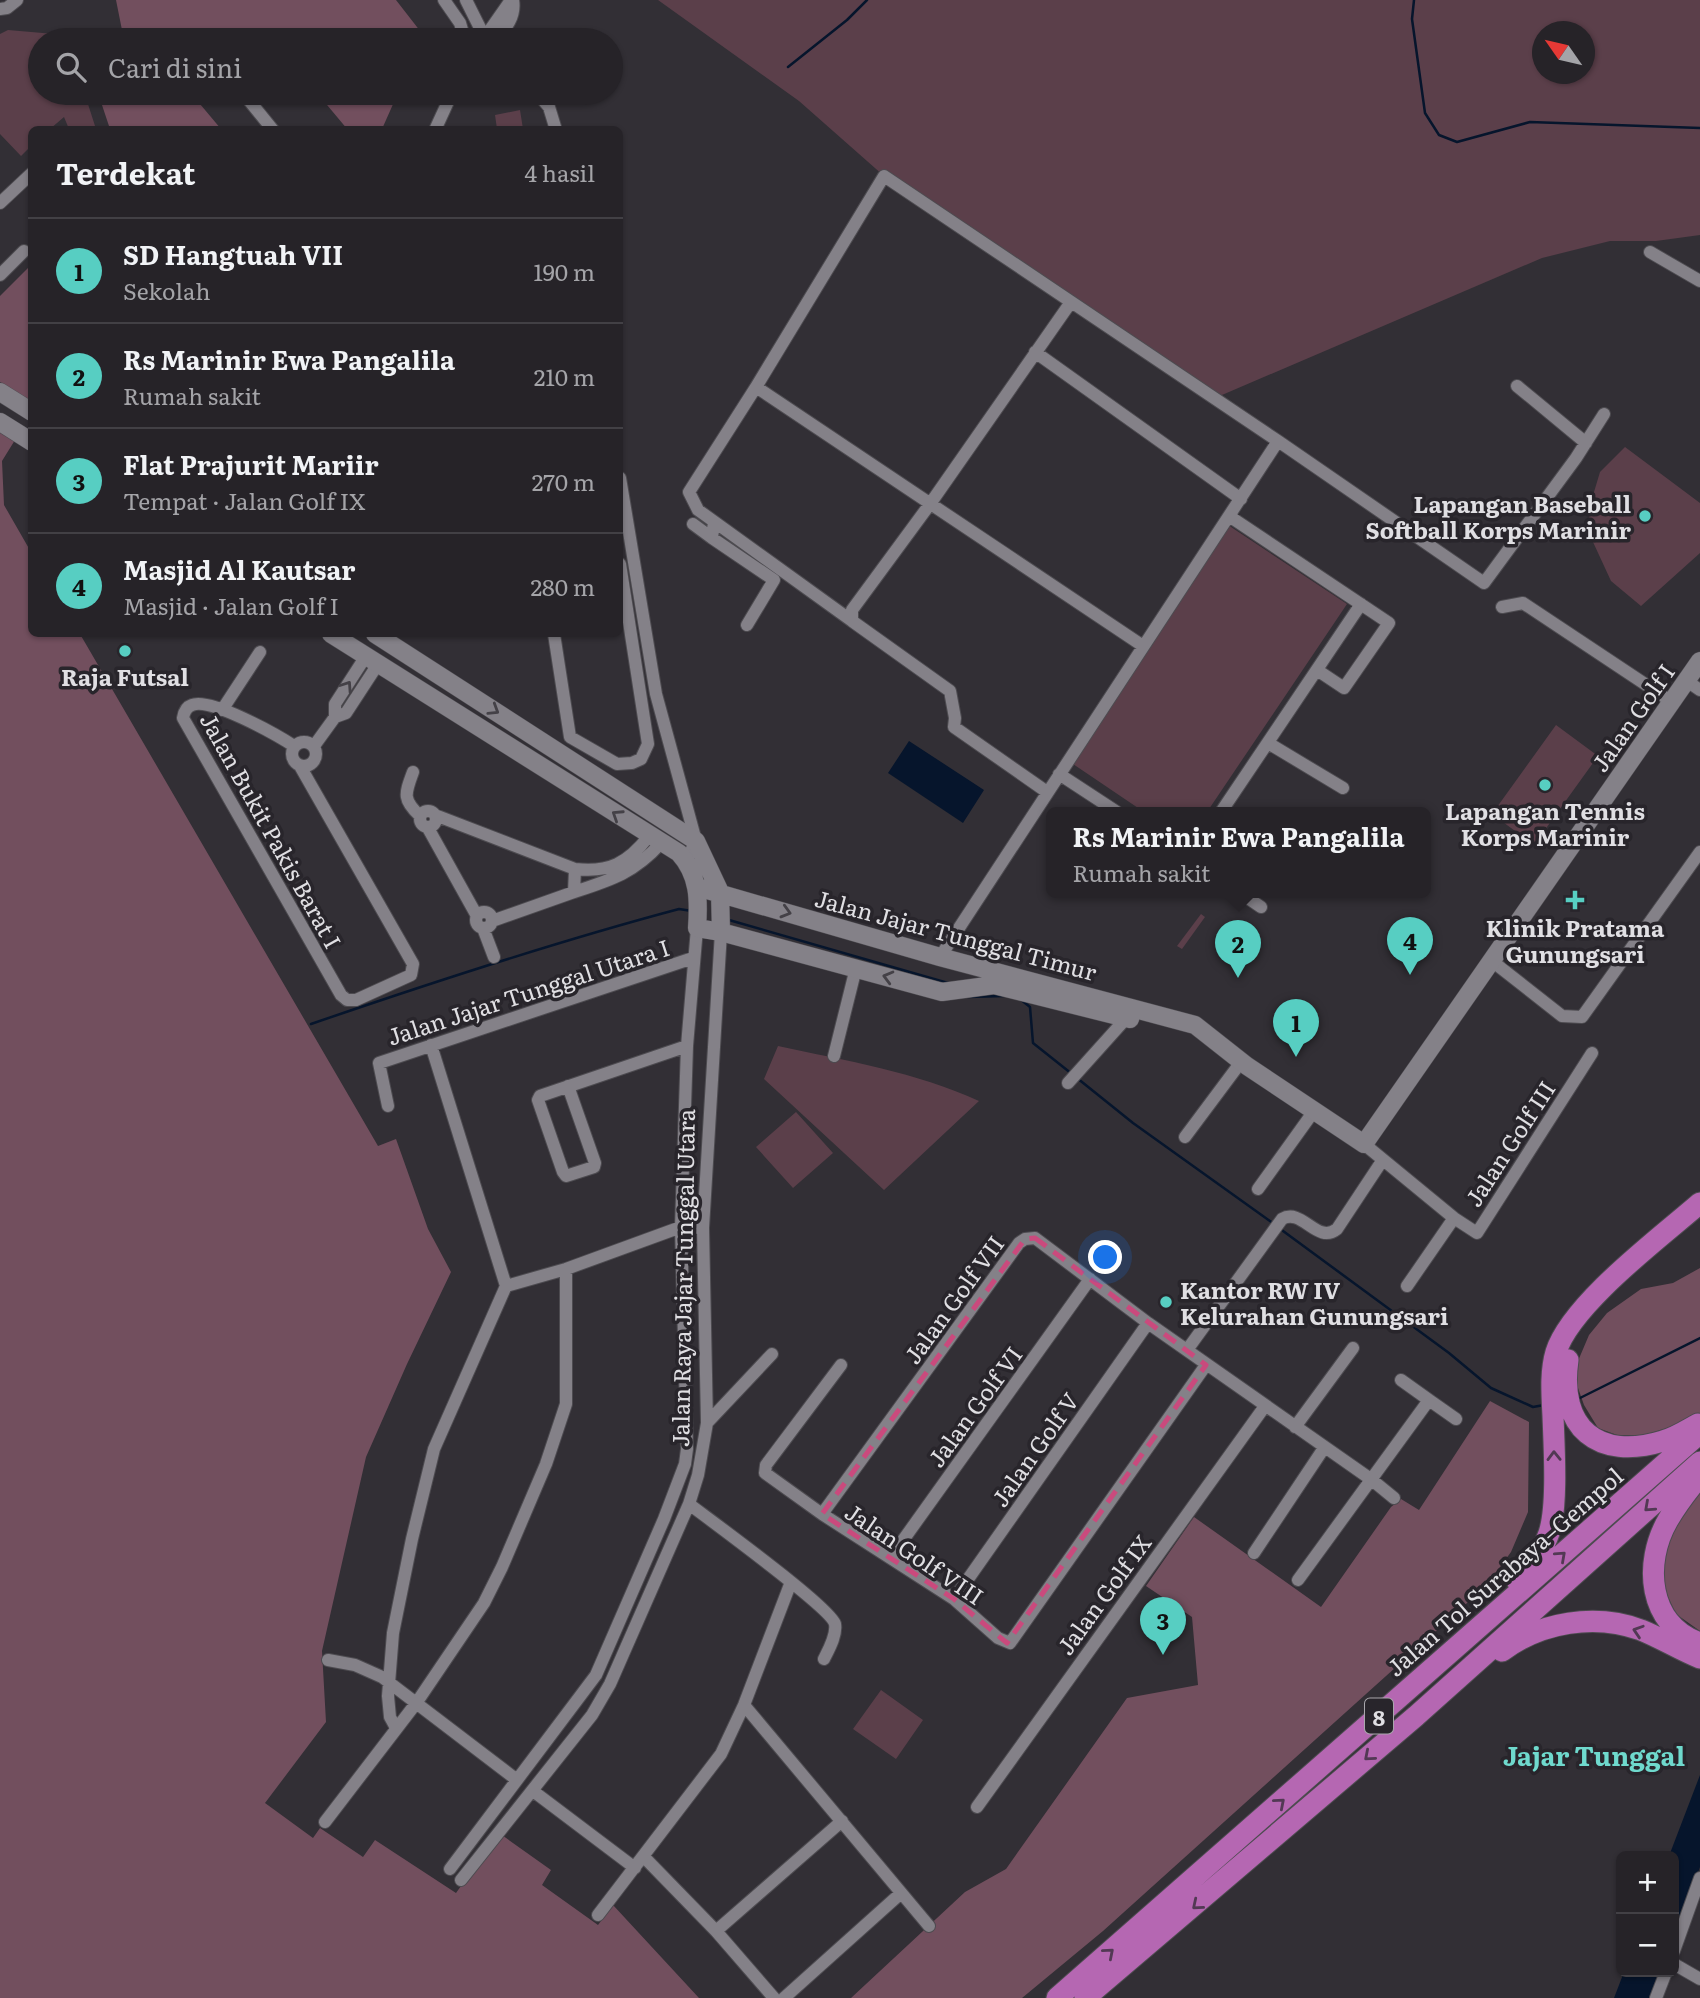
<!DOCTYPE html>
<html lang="id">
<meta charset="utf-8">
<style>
:root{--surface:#262328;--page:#2e2b30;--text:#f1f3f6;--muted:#a4a4a8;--line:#424045;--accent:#57cec2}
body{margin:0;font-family:Literata,serif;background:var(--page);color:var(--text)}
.controls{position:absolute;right:21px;bottom:21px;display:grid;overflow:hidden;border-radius:10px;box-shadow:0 2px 5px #0004}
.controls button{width:63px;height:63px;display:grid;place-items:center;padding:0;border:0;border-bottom:2px solid var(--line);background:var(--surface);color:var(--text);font:35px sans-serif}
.compass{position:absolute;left:1532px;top:21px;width:63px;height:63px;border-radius:50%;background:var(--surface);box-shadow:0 2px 5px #0004;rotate:304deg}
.you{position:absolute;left:1106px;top:1258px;width:24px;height:24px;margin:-18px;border:5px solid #fff;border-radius:50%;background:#1a73e8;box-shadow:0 0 0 10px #1a73e833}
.badge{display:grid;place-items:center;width:46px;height:46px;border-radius:50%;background:var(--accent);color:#111;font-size:23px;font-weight:700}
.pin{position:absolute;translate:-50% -58px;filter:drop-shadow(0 2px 4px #0008)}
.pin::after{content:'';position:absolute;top:37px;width:24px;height:21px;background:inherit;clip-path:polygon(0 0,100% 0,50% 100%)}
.popup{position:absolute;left:1046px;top:807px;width:385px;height:91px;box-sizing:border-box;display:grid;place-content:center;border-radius:10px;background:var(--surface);filter:drop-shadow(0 2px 5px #0005);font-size:23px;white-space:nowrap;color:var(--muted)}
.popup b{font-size:26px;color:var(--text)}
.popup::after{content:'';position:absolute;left:50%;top:100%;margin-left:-14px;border:14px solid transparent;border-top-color:var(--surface)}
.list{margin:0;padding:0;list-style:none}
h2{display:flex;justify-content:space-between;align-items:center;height:91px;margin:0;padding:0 28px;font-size:30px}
h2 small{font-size:23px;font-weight:400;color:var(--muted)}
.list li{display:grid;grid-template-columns:46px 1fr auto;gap:21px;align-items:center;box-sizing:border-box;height:105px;padding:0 28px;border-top:2px solid var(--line)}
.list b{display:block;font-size:26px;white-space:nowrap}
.list p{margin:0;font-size:23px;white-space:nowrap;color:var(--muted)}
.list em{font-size:23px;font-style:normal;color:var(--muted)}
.icon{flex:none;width:38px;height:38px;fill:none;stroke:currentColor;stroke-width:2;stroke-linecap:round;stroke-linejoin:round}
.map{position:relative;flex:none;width:1700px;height:1998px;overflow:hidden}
.search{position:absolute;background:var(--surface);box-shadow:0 2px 5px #0004;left:28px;top:28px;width:595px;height:77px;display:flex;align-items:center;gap:18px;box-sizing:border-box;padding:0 24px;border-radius:38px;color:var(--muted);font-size:26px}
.panel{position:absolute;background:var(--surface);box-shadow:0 2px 5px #0004;left:28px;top:126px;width:595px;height:511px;border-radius:10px}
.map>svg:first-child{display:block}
.green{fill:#5b3f4a;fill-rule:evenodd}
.forest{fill:#724f5e}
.water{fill:#06152c}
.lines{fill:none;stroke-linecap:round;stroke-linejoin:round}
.stream{stroke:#06152c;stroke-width:2.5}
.street-casing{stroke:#4d4b50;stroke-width:14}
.secondary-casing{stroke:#4d4b50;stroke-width:19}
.highway-casing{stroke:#4d4b50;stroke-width:23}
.street{stroke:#848188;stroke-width:12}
.secondary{stroke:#848188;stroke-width:18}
.highway{stroke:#b567b2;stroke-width:21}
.oneway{stroke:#444147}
.oneway2{stroke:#523954}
.marked{fill:none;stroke:#ca4a7d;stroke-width:5;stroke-dasharray:14 9;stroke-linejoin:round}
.poi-dot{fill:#57cec2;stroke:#28252b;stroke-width:2.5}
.labels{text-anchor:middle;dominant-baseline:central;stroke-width:7;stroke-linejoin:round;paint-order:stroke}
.shield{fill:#28252b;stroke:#a9a7ac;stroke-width:2}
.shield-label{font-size:21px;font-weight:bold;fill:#e0dfe3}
.poi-label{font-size:23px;font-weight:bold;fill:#e0dfe3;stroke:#28252b}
.street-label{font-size:23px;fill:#e0dfe3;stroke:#28252b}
.quarter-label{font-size:26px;font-weight:bold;fill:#6fd9cd;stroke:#28252b}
</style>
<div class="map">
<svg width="1700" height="1998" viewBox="0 0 1700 1998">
<rect width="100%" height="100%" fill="#322f35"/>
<path class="green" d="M658 0H1700V235L1656 241H1610L1542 258 1215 398 884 176 799 101ZM1542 32H1584V74H1542Z
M8 30 124 40H40V93H91L80 103 87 101 96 129H69L64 117 50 129 32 130 31 146 21 156 0 134V34Z
M520 110 523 129H497L495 115Z
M1625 447 1700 503V553L1641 606 1611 581 1587 529 1594 492 1600 472Z
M1228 525 1347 604 1207 812H1144L1073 764Z
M1556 725 1598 756 1534 845 1492 814Z
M1201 914 1205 917 1182 949 1177 946Z
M778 1046C847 1061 916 1072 979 1101L884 1190 764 1079Z
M796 1112 833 1153 793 1188 756 1147Z
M881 1690 923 1720 896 1759 853 1729Z"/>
<path class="forest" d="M116 0H396L424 36 422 40H124Z
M98 93H215L200 104 221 129H110Z
M317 93H398L382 129 348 130Z
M31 265V402L0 382V296Z
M0 430 15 440 2 461 4 505 31 552 32 634H80L378 1146 396 1139 428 1229 451 1272 407 1364 366 1457 322 1651 326 1722 265 1803 313 1838 320 1828 363 1857 375 1840 456 1893 499 1833 551 1870 542 1885 598 1925 613 1905 699 1998H0Z
M1700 1268V1414L1674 1426 1644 1435H1617L1598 1428 1584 1405 1578 1388 1575 1368 1589 1335 1607 1313 1641 1289 1673 1283Z
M1490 1401 1529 1422 1528 1512 1511 1552 1487 1585 1103 1931 1022 1998H851L965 1892 1006 1869 1127 1698 1198 1685 1192 1617 1146 1586 1194 1517 1321 1607 1391 1507 1401 1499 1419 1510Z
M1700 1491V1631L1676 1614 1663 1586V1557L1676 1527Z"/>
<path class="water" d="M909 741 984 790 963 823 888 773Z
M1700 1775V1867L1674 1939V1856H1669Z
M1624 1972H1662L1652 1998H1614Z"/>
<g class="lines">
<path class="stream" d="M1414 0 1412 19 1425 113 1439 135 1457 142 1530 122 1700 128
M788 67 847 20 867 0
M729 920 948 983
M968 997 1004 996
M1020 999 1030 1007 1033 1043 1072 1074
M311 1024C433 982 555 942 679 909L692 911
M1077 1078 1133 1123 1274 1224
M1279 1228 1449 1353 1491 1388 1533 1407 1544 1405
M1578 1399 1700 1338"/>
<g class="street-casing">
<path id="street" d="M444 0 460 23 465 40
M466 0 486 40
M0 9 7 8 17 0
M483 40 511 0
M496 40C506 28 516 16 513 0
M243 93 273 130
M537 93 549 107 556 130
M435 130 452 93
M0 203 32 173
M1650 252 1700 281
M0 275 24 251
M1035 352 1241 499
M1517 386 1586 443
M756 387 1143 646
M620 478 656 694 696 841 686 861
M1229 516 1389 623 1344 688 1317 670
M714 522 712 538 774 580 747 625
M693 524 712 538
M1502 607 1523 603 1672 702
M852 621 698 510 689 492 756 387 884 176 1278 441 1484 583 1576 458 1604 414
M554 634 570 737 617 764 632 763 641 759 648 744 620 564
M1687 681 1700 690
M222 710 260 652
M335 717V704L366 656
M292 754a12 12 0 1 1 24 0a12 12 0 1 1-24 0Z
M1268 743 1343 788
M294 746C277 735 210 697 192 705 186 707 184 712 183 718L341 995 347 1000H356L411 975 413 964 300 766
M314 746 335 717 346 713 378 664
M413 772C405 794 402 799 420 816
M1059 774 1117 812
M1047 792 954 727 955 718 950 691 852 621V610L930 504 1071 302
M420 819a8 8 0 1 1 16 0a8 8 0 1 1-16 0Z
M1221 812 1361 604
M435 815 575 869 574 892 492 921
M428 828 477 916
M575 869C609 873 628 863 649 836
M574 892C611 880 634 873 661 843
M1239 892 1261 907
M476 920a8 8 0 1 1 16 0a8 8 0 1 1-16 0Z
M483 928 494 957
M940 957 1278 441
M1492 961 1562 1016 1582 1017 1700 852
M431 1045 506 1286
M834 1056 856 968
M1068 1083 1130 1014
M568 1086 595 1163 594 1167 566 1176 563 1172 538 1100 540 1096 687 1046
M388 1106 379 1063 693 958
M1185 1137 1241 1062
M1364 1144 1454 1218 1477 1233 1592 1053
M1258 1189 1314 1111
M506 1286 566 1269 681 1227 703 1228
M1407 1286 1454 1218
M1187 1350 1282 1219C1302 1207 1317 1245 1337 1229L1382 1161
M841 1365 766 1465 765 1473 822 1514 954 1599 998 1638 1010 1643 1206 1365
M1429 1400 1456 1419
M707 1423 772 1354
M1295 1427 1353 1348
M689 1504C710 1520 831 1608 835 1624 837 1635 829 1649 824 1659
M822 1514 1019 1243 1025 1239 1035 1238 1148 1323 1372 1480 1394 1498
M1254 1553 1324 1448
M891 1557 1090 1279
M1298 1580 1429 1400 1401 1380
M954 1599 1148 1323
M328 1660 355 1665 382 1677 517 1780
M744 1705 929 1926
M396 1728 390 1717 388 1696 393 1633 412 1539 434 1449 506 1286
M533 1791 635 1868
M977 1807 1265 1406
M325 1822 417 1702 484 1603 502 1567 546 1464 566 1404V1269
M644 1857 716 1931 774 1998
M450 1869 596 1675 664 1519 685 1464 687 1449 681 1227 687 1046 697 928
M461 1880 592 1715 610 1684 689 1504 698 1475 707 1423 703 1228 721 932
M598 1915 721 1754 744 1705 791 1582
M716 1931 842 1821
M1674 1951 1700 1878
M1674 1964 1700 1979
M784 1998 900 1894
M1656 1998 1666 1972"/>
</g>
<g class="secondary-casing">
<path id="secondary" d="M0 392 32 412
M0 422 32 442
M331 634 679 853C699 875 699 900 697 928L721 932 942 992 994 985 1130 1019
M375 634 696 841 720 892 721 932
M697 887 940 957 1195 1025 1247 1066 1364 1144 1700 661"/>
</g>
<g class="highway-casing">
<path id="highway" d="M1568 1360C1558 1428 1598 1461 1663 1441 1675 1438 1687 1430 1698 1424
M1700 1476C1689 1489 1677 1505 1668 1520 1643 1563 1648 1625 1700 1643
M1518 1583C1529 1568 1543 1551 1549 1533 1558 1506 1554 1445 1553 1416 1552 1395 1550 1372 1556 1352 1571 1304 1661 1237 1700 1203
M1502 1651C1541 1622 1595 1613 1641 1630 1661 1638 1680 1650 1700 1658
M1057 1998 1700 1433
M1085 1998 1416 1716 1700 1462"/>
</g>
<use href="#street" class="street"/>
<use href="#secondary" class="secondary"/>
<use href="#highway" class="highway"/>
</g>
<defs><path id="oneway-chevron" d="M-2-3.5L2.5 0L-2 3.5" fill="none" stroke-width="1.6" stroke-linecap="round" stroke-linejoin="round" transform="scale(1.75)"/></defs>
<g class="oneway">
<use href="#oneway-chevron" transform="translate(347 686) rotate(-56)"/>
<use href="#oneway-chevron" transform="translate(494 710) rotate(32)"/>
<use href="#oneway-chevron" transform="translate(617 815) rotate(-147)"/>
<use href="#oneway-chevron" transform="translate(786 912) rotate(16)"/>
<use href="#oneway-chevron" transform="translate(888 977) rotate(-165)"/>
</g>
<g class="oneway2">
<use href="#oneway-chevron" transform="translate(1554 1456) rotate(-91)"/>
<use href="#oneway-chevron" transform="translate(1649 1507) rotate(138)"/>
<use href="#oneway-chevron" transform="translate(1561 1556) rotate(-42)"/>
<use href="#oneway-chevron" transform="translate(1638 1631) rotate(-162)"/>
<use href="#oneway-chevron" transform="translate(1369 1756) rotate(139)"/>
<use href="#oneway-chevron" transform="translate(1280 1803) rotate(-41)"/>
<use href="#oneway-chevron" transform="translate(1197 1905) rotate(140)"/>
<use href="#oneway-chevron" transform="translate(1109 1953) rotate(-41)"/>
</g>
<path class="marked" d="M1035 1238 1206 1365 1007 1643 954 1599 822 1514 1025 1239Z"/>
<g class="poi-dot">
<circle cx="1645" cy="516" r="7"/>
<circle cx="125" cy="651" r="7"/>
<circle cx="1545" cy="785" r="7"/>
<path d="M1571.5 889.5h7v7h7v7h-7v7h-7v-7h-7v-7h7z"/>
<circle cx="1166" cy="1302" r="7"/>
</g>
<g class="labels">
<rect class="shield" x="1365" y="1698.5" width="28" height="35" rx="5"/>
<g class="shield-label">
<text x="1379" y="1716">8</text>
</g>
<g class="poi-label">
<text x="1631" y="503" text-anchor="end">Lapangan Baseball<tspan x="1631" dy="26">Softball Korps Marinir</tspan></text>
<text x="125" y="676">Raja Futsal</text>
<text x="1545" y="810">Lapangan Tennis<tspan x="1545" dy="26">Korps Marinir</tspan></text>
<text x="1575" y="927">Klinik Pratama<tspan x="1575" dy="26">Gunungsari</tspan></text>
<text x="1180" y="1289" text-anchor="start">Kantor RW IV<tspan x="1180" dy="26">Kelurahan Gunungsari</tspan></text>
</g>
<g class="street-label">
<text transform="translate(1632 717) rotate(-55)">Jalan Golf I</text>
<text transform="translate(272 830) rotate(61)">Jalan Bukit Pakis Barat I</text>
<text transform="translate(956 934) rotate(15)">Jalan Jajar Tunggal Timur</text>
<text transform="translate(528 991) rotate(-18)">Jalan Jajar Tunggal Utara I</text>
<text transform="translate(1509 1143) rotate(-57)">Jalan Golf III</text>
<text transform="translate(682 1278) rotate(-89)">Jalan Raya Jajar Tunggal Utara</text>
<text transform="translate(953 1299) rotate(-54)">Jalan Golf VII</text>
<text transform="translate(974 1406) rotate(-54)">Jalan Golf VI</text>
<text transform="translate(1034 1449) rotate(-55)">Jalan Golf V</text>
<text transform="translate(915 1553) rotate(34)">Jalan Golf VIII</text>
<text transform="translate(1504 1571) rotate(-41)">Jalan Tol Surabaya–Gempol</text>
<text transform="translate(1103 1594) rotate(-54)">Jalan Golf IX</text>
</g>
<g class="quarter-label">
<text x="1594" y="1754">Jajar Tunggal</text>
</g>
</g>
</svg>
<div class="controls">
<button>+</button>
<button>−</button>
</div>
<svg class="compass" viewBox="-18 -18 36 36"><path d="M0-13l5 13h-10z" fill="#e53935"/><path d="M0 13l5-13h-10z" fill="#a4a4a8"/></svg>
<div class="you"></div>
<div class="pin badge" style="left:1296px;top:1057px">1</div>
<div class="pin badge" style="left:1238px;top:978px">2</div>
<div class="popup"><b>Rs Marinir Ewa Pangalila</b>Rumah sakit</div>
<div class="pin badge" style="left:1163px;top:1655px">3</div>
<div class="pin badge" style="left:1410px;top:975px">4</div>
<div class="search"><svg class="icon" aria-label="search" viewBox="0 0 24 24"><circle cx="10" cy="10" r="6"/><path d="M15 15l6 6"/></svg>Cari di sini</div>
<section class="panel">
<h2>Terdekat<small>4 hasil</small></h2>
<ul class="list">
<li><span class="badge">1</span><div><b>SD Hangtuah VII</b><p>Sekolah</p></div><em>190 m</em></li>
<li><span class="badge">2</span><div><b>Rs Marinir Ewa Pangalila</b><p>Rumah sakit</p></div><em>210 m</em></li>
<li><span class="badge">3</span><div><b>Flat Prajurit Mariir</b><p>Tempat · Jalan Golf IX</p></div><em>270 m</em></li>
<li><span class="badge">4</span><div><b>Masjid Al Kautsar</b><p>Masjid · Jalan Golf I</p></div><em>280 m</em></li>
</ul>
</section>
</div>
